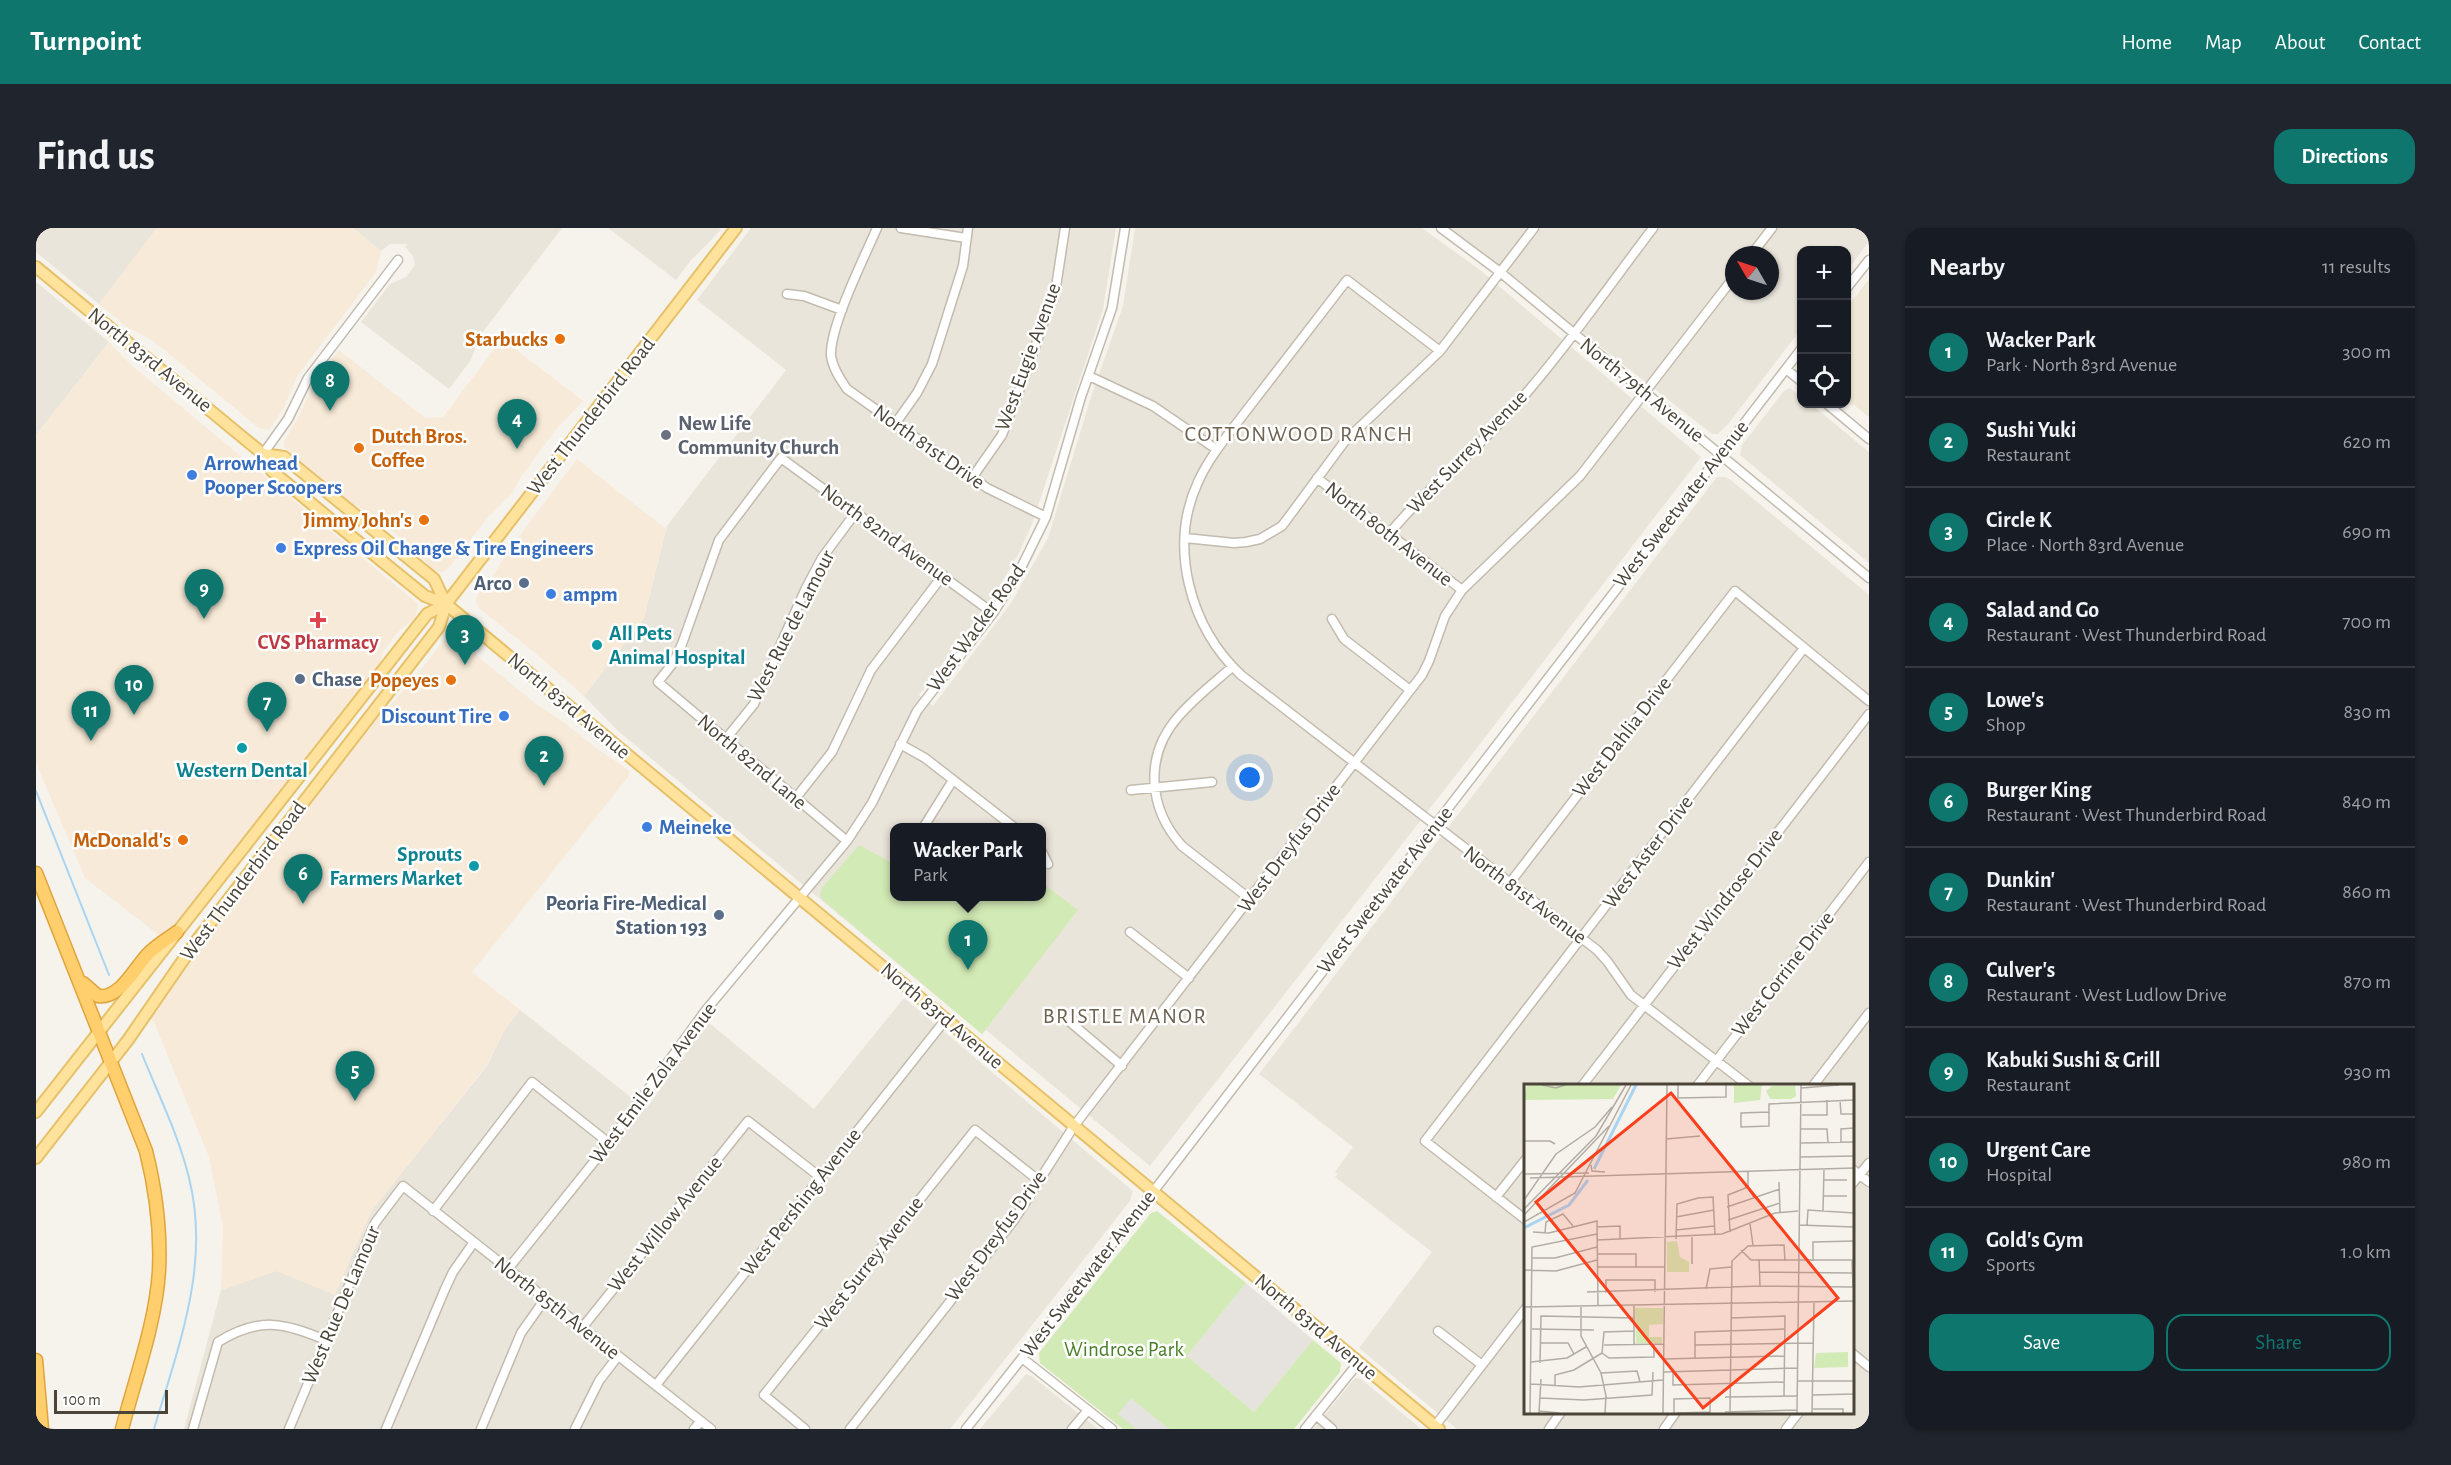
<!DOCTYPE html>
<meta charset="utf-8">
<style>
:root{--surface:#171b24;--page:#20242c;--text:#f1f3f6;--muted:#9ea1a6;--line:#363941;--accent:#0f766e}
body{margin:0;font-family:"Alegreya Sans",sans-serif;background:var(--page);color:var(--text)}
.controls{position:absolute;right:18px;top:18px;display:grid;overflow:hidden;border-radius:12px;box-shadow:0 2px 4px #0004}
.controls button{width:54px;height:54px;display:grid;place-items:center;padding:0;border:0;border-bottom:2px solid var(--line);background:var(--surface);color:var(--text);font:30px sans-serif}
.compass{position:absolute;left:1689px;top:18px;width:54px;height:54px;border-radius:50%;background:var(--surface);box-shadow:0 2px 4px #0004;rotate:309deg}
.scale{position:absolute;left:18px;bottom:15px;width:114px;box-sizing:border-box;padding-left:6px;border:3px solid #4b4439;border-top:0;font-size:16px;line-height:21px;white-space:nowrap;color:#4b4439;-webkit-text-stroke:4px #fff;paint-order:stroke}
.you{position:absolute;left:1214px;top:550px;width:21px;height:21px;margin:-15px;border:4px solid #fff;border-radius:50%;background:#1a73e8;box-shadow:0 0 0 9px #1a73e833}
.badge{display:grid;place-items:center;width:39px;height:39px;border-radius:50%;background:var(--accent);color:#fff;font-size:20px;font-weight:700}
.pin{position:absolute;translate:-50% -50px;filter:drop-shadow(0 2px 3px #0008)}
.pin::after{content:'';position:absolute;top:32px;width:21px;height:18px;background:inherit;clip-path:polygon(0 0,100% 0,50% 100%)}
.popup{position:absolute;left:854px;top:595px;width:156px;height:78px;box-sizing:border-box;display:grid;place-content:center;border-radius:12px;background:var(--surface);filter:drop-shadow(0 2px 4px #0005);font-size:20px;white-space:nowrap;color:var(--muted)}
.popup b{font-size:22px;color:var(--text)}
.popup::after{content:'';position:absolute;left:50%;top:100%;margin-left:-12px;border:12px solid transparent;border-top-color:var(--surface)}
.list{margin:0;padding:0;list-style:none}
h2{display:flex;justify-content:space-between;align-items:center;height:78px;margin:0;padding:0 24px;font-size:26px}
h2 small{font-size:20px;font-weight:400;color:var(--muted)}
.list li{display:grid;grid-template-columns:39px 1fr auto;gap:18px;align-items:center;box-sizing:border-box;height:90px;padding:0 24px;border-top:2px solid var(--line)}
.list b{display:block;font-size:22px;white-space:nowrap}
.list p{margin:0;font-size:20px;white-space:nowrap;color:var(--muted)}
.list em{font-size:20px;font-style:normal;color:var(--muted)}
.actions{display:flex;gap:12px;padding:18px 24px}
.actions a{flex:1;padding:14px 0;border:2px solid var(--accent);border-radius:18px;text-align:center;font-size:21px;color:var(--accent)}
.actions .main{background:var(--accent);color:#fff}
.icon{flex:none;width:33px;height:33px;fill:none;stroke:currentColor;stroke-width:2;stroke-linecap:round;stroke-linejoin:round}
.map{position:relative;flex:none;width:1833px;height:1201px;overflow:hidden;border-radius:18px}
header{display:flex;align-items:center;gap:36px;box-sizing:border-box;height:84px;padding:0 30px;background:var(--accent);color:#fff}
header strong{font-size:28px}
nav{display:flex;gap:33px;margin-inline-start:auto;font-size:21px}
.intro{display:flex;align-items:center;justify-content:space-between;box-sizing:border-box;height:144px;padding:0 36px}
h1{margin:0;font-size:42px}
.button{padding:15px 27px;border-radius:18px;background:var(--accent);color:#fff;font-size:21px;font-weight:700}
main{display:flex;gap:36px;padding:0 36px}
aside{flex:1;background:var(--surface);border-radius:18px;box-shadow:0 2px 4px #0004}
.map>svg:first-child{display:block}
.residential{fill:#eae5da;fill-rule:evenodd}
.commercial{fill:#f7ead8}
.industrial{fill:#e6e2dd}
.education{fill:#efe8d6}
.green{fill:#d2eab5}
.parking{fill:#e5e3e0}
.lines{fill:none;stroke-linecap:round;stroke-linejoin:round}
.stream{stroke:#a9d4f2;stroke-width:2}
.minor-casing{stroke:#c2bbae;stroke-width:11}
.major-casing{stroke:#e6c16a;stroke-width:14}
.highway-casing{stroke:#e0a43c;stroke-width:15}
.minor{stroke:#fff;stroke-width:8}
.major{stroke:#ffe39c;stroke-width:10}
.highway{stroke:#ffcf6e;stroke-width:12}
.food-dot{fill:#e8710a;stroke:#fff;stroke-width:2}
.worship-dot{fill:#6b7280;stroke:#fff;stroke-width:2}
.shop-dot{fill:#3f7fe0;stroke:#fff;stroke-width:2}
.service-dot{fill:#5c6f8a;stroke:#fff;stroke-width:2}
.health-dot{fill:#e0444e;stroke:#fff;stroke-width:2}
.culture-dot{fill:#0f9aa8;stroke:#fff;stroke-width:2}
.labels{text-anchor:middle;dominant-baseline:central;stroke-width:5;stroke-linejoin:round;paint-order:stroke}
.food-label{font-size:21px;font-weight:bold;fill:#c56008;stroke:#fff;text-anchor:end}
.street-label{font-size:21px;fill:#4b4439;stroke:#fff}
.worship-label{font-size:21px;font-weight:bold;fill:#5b616d;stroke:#fff;text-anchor:start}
.shop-label{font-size:21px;font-weight:bold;fill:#366cbe;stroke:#fff;text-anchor:start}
.service-label{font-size:21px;font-weight:bold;fill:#4e5e75;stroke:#fff;text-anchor:end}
.culture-label{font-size:21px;font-weight:bold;fill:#0d838f;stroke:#fff;text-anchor:start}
.health-label{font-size:21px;font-weight:bold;fill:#be3a42;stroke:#fff}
.park-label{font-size:21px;fill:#4a7f2a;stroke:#fff}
.neighbourhood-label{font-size:22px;letter-spacing:1.5px;fill:#6e6250;stroke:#fff}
.inset-river{fill:none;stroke:#a9d4f2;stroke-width:3}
.inset-road{fill:none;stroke:#b2ada4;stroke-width:1.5}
.view{fill:#fc3f1d;fill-opacity:0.15;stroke:#fc3f1d;stroke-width:3}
.inset-edge{fill:none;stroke:#4b4439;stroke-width:3}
</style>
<header>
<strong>Turnpoint</strong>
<nav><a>Home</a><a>Map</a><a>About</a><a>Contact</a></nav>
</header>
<div class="intro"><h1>Find us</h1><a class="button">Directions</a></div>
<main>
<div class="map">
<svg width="1833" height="1201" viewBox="0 0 1833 1201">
<rect width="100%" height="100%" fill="#f6f3ec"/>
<path class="residential" d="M0 0H121L63 76 0 24Z
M317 0H526L443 109 435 132 413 161 325 94 354 56 370 49 379 37 377 28 369 19 372 16H354L345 23Z
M572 0H683L685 2 655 32 640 52Z
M715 0H1080L1067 81 996 296 983 325 959 366 883 467 897 478 975 375 1012 310 1055 169 1087 78 1099 0H1386L1444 42 1665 229 1410 560 1114 938 950 802 946 806 581 502 548 468 608 390 631 298 750 142 661 72ZM858 600H1006V668H858Z
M1413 0H1833V13L1811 43 1810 22H1766L1765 101 1693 195 1682 206H1676ZM1698 27H1734V63H1698Z
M0 54 73 114 0 207Z
M1754 160 1765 168 1766 176H1775L1833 224V335L1704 227 1706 217 1748 163Z
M1681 249H1690L1696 253 1833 367V1201H1421L1323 1120 1396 1024 1299 949 1302 946 1299 944 1317 919 1223 846ZM1490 858H1816V1184H1490Z
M868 770 1097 963 1094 973 914 1201H148L185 1062 240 1043 327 1000 336 982 451 838 468 803 484 782 610 881 672 794 778 881Z
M990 1146 997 1149 1062 1201H944Z
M1319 1150 1325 1151 1385 1201H1277Z"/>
<path class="commercial" d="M121 0H317L345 23 340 44 262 147 247 181 233 202 223 200 116 112 92 100 63 76Z
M466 111 547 173 521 200 484 250 476 265 452 289 411 342 405 344 398 343 379 322 337 287 316 276 248 219V213L262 190 278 155 303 122 389 190 407 189Z
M73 114 94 136 382 376 379 390 364 402 347 423 344 435 135 701 124 708 49 650 0 535V207Z
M541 231 630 301 608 390 548 468 510 434 443 380 440 374 441 368 459 345 472 323Z
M421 403 428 407 441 428 500 476 525 492 556 517 591 541 593 543 592 549 436 744 484 782 468 803 451 837 336 982 299 1067 240 1043 185 1062 187 999 173 929 118 794 114 791 173 705 337 496 377 452 411 408Z"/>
<path class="industrial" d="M1210 1055 1277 1112 1218 1184 1151 1128Z"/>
<path class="education" d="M1833 51V189L1818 177 1807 176H1810L1811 80Z"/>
<path class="green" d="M823 617 858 636V668H1006V655L1042 682 946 806 788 673 784 667 786 660Z
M1121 983 1210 1055 1151 1128 1218 1184 1277 1112 1305 1135 1304 1144 1258 1201H1087L1004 1135 1003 1125 1115 985Z"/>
<path class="parking" d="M1095 1170 1133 1201H1100L1082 1186Z"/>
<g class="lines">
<path class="stream" d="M0 563 73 747
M106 826C122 866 143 908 153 950 175 1037 142 1119 118 1201"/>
<g class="minor-casing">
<path id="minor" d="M841 0C828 30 794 98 795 127 796 139 804 151 811 161L951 260 1010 289
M865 0 930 10
M1405 0 1464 44 1833 350
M1715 27 1736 0
M1810 61 1833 32
M751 66 768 68 806 82
M1404 123 1311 52 1197 200C1184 217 1171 234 1162 254 1132 319 1154 399 1205 447L1561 722 1571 733 1595 767 1713 858
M1750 141 1766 154
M1053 148 1117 178 1180 221
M1791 176 1833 211
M859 196 881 165 896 136 927 38 932 0
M227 226 252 191 272 150 362 32
M936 250 966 207 991 142 1020 59 1029 0
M1281 250 1426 362
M1353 306C1389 262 1435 227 1473 185 1525 127 1570 62 1617 0
M1149 310 1198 315 1210 314 1224 311 1246 298 1309 213 1404 123 1498 0
M1296 391 1308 411 1374 462
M1196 439C1178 455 1158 470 1142 489 1108 528 1112 580 1146 618L1214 671
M689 512 718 476 770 360 786 330 820 284
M864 516 889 530 979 600
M1095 562 1176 554
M759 571 796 524 835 442 907 347
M887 600 917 552
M811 613 622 454 637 435 646 416 683 312 745 230 957 385
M1006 624 1012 636
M1473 656 1699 363 1833 473
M1094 704 1153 750
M1027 788 1086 838
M1546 858 1833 486
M1661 858 1833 634
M1777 858 1833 785
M1816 941 1833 954
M1816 956 1833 935
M1460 969 1490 931
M397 983 496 854 573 915
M1490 992 1389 913 1768 420
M472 1041 573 915 670 782 811 613 836 575 881 483 957 385 983 344 1010 289 1045 169 1076 80 1089 0
M546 1100 712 893 784 949
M1402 1103 1446 1137
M1816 1125 1833 1139
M986 1130 1076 1201
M620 1157 910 791
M1280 1187 1296 1201
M1399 1198 1490 1080
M157 1201 182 1114C224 1088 247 1095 290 1112
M253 1201 339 995 367 958 675 1201
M350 1201 409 1061 417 1044 438 1014
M445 1201 485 1105 509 1071
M539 1201 563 1153 582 1128
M658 1201 665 1193
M769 1201 728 1167 939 902 1002 952
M814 1201 978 992 1038 898 1386 447 1393 433 1409 388 1426 362 1544 248 1698 49
M930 1201 1117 964 1766 120
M1036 1201 1052 1182
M1269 1201 1323 1134
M1513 1201 1525 1184
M1628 1201 1640 1184
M1750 1201 1763 1184"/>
</g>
<g class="major-casing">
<path id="major" d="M0 39 227 226 236 243 294 291 389 368 410 376 1403 1201
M227 226 248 229 398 351 410 376
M0 884 391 386 410 376
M0 930 92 812 161 712 403 399 410 376 700 0"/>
</g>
<g class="highway-casing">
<path id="highway" d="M0 645 110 923C120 963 125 1002 123 1043 120 1094 99 1151 86 1201
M47 755 62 768C84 771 98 741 111 727 119 718 131 711 141 704
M0 1132 6 1201"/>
</g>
<use href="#minor" class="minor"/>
<use href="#major" class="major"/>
<use href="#highway" class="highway"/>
</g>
<g class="food-dot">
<circle cx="524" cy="111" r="6"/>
<circle cx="323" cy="220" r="6"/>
<circle cx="388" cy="292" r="6"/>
<circle cx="415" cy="452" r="6"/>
<circle cx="147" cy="612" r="6"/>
</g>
<circle class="worship-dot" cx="630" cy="207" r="6"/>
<g class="shop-dot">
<circle cx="156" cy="247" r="6"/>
<circle cx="245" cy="320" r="6"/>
<circle cx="515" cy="366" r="6"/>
<circle cx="468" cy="488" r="6"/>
<circle cx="611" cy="599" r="6"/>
</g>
<g class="service-dot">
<circle cx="488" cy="355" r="6"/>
<circle cx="264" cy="451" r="6"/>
<circle cx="683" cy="687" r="6"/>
</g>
<path class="health-dot" d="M279 383h6v6h6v6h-6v6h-6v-6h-6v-6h6z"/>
<g class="culture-dot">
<circle cx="561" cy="417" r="6"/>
<circle cx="206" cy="520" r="6"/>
<circle cx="438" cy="638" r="6"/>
</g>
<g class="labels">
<g class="food-label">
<text x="512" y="111">Starbucks</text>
<text x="335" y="208" text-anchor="start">Dutch Bros.<tspan x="335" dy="24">Coffee</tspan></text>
<text x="376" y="292">Jimmy John's</text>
<text x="403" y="452">Popeyes</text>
<text x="135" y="612">McDonald's</text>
</g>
<g class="street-label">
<text transform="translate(992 129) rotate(-70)">West Eugie Avenue</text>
<text transform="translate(114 132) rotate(39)">North 83rd Avenue</text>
<text transform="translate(1606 162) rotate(39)">North 79th Avenue</text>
<text transform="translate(555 188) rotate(-52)">West Thunderbird Road</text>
<text transform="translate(893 219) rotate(35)">North 81st Drive</text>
<text transform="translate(1431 224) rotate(-46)">West Surrey Avenue</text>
<text transform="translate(1645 276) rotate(-52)">West Sweetwater Avenue</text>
<text transform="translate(1353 306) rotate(38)">North 80th Avenue</text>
<text transform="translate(851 307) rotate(36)">North 82nd Avenue</text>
<text transform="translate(755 398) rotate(-63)">West Rue de Lamour</text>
<text transform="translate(940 400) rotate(-54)">West Wacker Road</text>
<text transform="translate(533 478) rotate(40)">North 83rd Avenue</text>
<text transform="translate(1586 509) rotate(-52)">West Dahlia Drive</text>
<text transform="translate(716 534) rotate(40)">North 82nd Lane</text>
<text transform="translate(1253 620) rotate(-53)">West Dreyfus Drive</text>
<text transform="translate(1612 624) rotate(-53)">West Aster Drive</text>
<text transform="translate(207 653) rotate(-53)">West Thunderbird Road</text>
<text transform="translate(1349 662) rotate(-52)">West Sweetwater Avenue</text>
<text transform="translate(1489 667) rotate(37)">North 81st Avenue</text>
<text transform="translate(1689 671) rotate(-52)">West Windrose Drive</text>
<text transform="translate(1747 746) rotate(-52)">West Corrine Drive</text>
<text transform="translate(906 788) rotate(40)">North 83rd Avenue</text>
<text transform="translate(617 855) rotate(-53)">West Emile Zola Avenue</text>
<text transform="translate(765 974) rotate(-52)">West Pershing Avenue</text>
<text transform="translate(629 996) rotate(-51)">West Willow Avenue</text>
<text transform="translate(960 1008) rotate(-54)">West Dreyfus Drive</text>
<text transform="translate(833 1035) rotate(-52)">West Surrey Avenue</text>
<text transform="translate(1052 1046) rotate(-52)">West Sweetwater Avenue</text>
<text transform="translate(305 1077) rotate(-67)">West Rue De Lamour</text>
<text transform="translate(521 1080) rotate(38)">North 85th Avenue</text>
<text transform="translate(1280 1099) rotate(40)">North 83rd Avenue</text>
</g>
<g class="worship-label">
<text x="642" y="195">New Life<tspan x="642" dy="24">Community Church</tspan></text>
</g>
<g class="shop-label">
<text x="168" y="235">Arrowhead<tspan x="168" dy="24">Pooper Scoopers</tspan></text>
<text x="257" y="320">Express Oil Change &amp; Tire Engineers</text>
<text x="527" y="366">ampm</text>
<text x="456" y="488" text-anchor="end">Discount Tire</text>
<text x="623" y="599">Meineke</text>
</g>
<g class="service-label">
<text x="476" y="355">Arco</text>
<text x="276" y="451" text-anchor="start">Chase</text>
<text x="671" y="675">Peoria Fire-Medical<tspan x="671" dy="24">Station 193</tspan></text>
</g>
<g class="culture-label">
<text x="573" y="405">All Pets<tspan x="573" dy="24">Animal Hospital</tspan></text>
<text x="206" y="542" text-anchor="middle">Western Dental</text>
<text x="426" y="626" text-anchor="end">Sprouts<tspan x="426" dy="24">Farmers Market</tspan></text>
</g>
<g class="health-label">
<text x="282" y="414">CVS Pharmacy</text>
</g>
<g class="park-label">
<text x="1088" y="1121">Windrose Park</text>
</g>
<g class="neighbourhood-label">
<text x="1263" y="206">COTTONWOOD RANCH</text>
<text x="1089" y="788">BRISTLE MANOR</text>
</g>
</g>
<g transform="translate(1488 856)">
<rect width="330" height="330" fill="#f6f3ec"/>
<path d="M3 1H97L89 15 0 16ZM210 1H238L236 16 210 19ZM248 2H271L272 12 267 15H246L242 7ZM153 157 156 173 165 178V188H143V158ZM111 224H139V240L125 241V253H138V259H112ZM324 268V283L290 284 292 269Z" fill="#d2eab5"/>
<path class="inset-river" d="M70 85 112 1M0 144 45 121 64 96"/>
<path class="inset-road" d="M18 1 32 4 41 1M154 1V14L202 13V1M277 4 315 1M316 16 317 30H330M245 28 217 29V43L245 42V20L330 16M278 31H303V16M277 45H303L304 59M142 55 176 52M0 57H26L31 60M317 58V45L330 44M277 59 330 58M276 73 330 72M67 81 68 87 81 88M224 87V103L230 114M0 90 65 89M6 94 330 84M300 96H323M255 98 256 128M300 112H323M0 116 32 70 71 43 88 23M203 123 256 105M0 125 72 52 102 1M299 127 300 85M0 131 85 42M152 133 190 126M204 136 256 119M0 138 51 109 107 1M226 140 229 161M275 141 330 143M283 141 284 126 330 129M73 143 96 142V156M152 146 190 142M9 148 25 149 73 137 74 222M206 148 204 111 224 103M21 149 22 138 39 130 49 142M152 155 153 120 174 114 189 113 191 151M73 156 198 150 251 129 274 127M0 161V180M73 170H112V183M8 174H31L73 163M235 175 236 202M289 177V158L330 157M168 180V153M74 183H141M0 186 32 187 73 176M236 188 330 189M182 205 186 185 207 183M63 208 236 202 329 203 328 176H227L217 166M82 209V196H131V208M110 222V260M0 223 330 217M57 223V252L77 289 82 312 81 329M207 234 261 232 260 312M8 245 70 246M16 259H44L50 270M80 261 140 260M171 261 289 259M78 269 85 274 130 273V260M78 269 80 248 110 247M171 274V248L260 245M140 275 260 272M7 278 43 274 62 263M16 279 17 232 110 234M140 288 274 284M149 288V301L260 298M77 289 113 287 116 298M274 297H330M7 300 55 303 139 296M31 302V291L50 286 78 269M288 311 330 310M201 313 274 312M16 314 60 316 128 311 129 288M289 325H319V329M15 327 35 329M201 328 273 326M6 329 8 163 73 150M15 329 17 295M139 329 143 1M150 329V315L186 314V329M153 329 186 328M206 329 208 177 224 162 260 161 261 177M273 329 277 1M288 329 290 218"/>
<path class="view" d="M147 9 314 214 179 324 12 118Z"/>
<rect width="330" height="330" class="inset-edge"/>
</g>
</svg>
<div class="controls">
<button>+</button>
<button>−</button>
<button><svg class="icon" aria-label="locate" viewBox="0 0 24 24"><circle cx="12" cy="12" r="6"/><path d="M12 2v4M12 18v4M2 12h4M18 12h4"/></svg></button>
</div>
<svg class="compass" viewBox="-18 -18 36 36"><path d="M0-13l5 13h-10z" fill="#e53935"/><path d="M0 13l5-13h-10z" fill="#9ea1a6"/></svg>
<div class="scale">100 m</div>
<div class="you"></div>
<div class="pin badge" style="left:932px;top:742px">1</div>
<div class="popup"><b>Wacker Park</b>Park</div>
<div class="pin badge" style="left:508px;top:558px">2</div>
<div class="pin badge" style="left:429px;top:437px">3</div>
<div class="pin badge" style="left:481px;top:221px">4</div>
<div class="pin badge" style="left:319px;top:873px">5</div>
<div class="pin badge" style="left:267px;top:676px">6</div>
<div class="pin badge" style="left:231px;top:504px">7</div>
<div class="pin badge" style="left:294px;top:183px">8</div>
<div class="pin badge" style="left:168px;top:391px">9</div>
<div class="pin badge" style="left:98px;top:487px">10</div>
<div class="pin badge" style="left:55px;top:513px">11</div>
</div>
<aside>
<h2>Nearby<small>11 results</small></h2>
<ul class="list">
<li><span class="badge">1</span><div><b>Wacker Park</b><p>Park · North 83rd Avenue</p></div><em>300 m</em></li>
<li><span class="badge">2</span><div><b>Sushi Yuki</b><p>Restaurant</p></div><em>620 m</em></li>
<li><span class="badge">3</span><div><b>Circle K</b><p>Place · North 83rd Avenue</p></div><em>690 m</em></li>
<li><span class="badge">4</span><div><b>Salad and Go</b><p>Restaurant · West Thunderbird Road</p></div><em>700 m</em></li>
<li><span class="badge">5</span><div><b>Lowe's</b><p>Shop</p></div><em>830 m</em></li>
<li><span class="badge">6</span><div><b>Burger King</b><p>Restaurant · West Thunderbird Road</p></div><em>840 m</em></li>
<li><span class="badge">7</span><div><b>Dunkin'</b><p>Restaurant · West Thunderbird Road</p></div><em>860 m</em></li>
<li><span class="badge">8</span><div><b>Culver's</b><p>Restaurant · West Ludlow Drive</p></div><em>870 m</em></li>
<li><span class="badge">9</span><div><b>Kabuki Sushi &amp; Grill</b><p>Restaurant</p></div><em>930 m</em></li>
<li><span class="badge">10</span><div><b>Urgent Care</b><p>Hospital</p></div><em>980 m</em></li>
<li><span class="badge">11</span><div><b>Gold's Gym</b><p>Sports</p></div><em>1.0 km</em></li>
</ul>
<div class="actions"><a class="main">Save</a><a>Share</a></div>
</aside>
</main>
